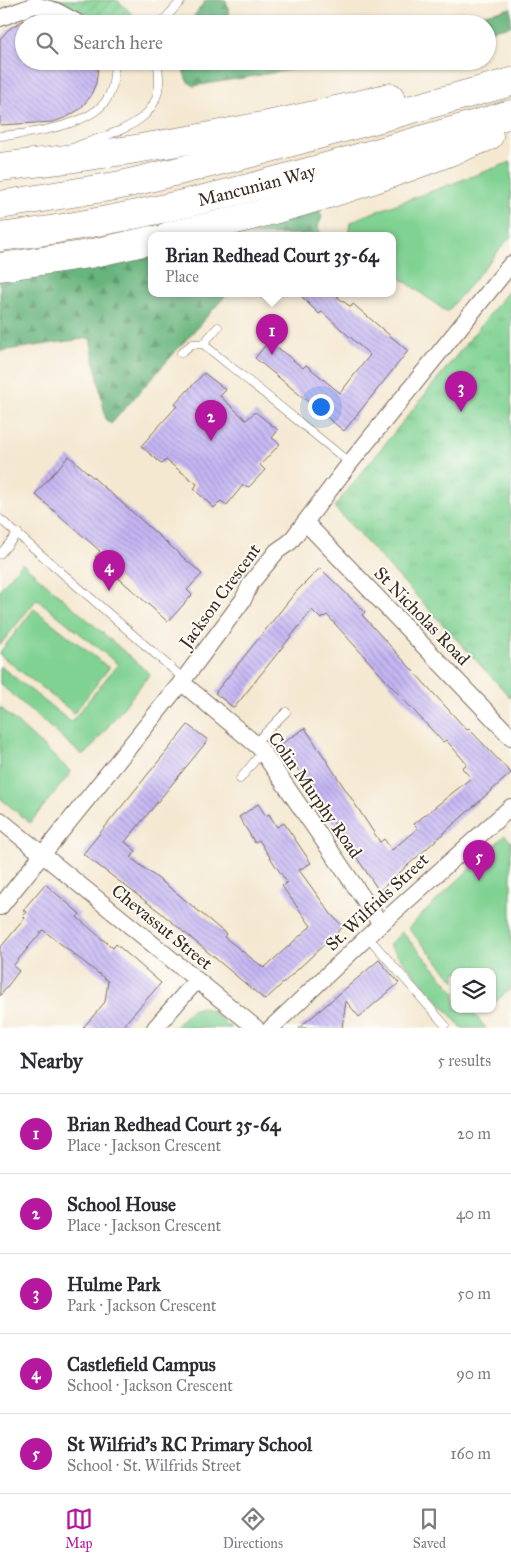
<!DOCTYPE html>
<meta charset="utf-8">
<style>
:root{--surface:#fff;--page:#f2f2f3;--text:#2b2b33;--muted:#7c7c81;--line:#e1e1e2;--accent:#b5179e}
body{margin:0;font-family:"IM FELL Great Primer",serif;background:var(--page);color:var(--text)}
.controls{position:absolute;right:15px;bottom:15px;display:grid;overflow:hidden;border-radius:10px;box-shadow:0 1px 4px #0004}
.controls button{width:45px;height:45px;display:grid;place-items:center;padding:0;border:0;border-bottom:1px solid var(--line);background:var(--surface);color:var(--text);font:25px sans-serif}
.you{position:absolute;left:320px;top:406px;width:18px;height:18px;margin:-12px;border:4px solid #fff;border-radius:50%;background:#1a73e8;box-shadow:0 0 0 8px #1a73e833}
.badge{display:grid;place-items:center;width:32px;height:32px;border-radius:50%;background:var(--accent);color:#fff;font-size:16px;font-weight:700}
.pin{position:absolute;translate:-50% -41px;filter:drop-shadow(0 1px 2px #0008)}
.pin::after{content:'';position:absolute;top:26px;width:18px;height:15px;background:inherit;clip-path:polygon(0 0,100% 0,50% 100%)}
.popup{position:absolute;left:148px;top:232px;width:248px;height:65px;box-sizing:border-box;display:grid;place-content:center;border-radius:10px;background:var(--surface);filter:drop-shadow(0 1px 4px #0005);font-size:16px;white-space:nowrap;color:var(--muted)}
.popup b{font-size:19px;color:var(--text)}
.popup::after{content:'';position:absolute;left:50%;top:100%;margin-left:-10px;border:10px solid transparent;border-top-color:var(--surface)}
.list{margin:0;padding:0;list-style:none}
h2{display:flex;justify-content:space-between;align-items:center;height:65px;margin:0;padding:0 20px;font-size:21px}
h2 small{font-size:16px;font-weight:400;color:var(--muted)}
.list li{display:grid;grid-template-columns:32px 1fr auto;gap:15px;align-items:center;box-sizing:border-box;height:80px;padding:0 20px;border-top:1px solid var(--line)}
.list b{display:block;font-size:19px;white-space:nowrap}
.list p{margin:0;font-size:16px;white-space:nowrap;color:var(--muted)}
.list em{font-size:16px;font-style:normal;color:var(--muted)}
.icon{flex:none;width:28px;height:28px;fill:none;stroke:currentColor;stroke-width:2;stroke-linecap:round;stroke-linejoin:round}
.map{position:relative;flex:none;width:511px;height:1028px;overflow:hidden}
.search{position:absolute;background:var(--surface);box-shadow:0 1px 4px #0004;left:15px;right:15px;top:15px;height:55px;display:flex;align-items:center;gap:12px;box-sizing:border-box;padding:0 18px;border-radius:28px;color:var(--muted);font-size:19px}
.sheet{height:465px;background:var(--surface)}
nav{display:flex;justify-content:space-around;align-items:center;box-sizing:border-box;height:70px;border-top:1px solid var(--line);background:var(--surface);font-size:14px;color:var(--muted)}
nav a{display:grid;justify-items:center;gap:2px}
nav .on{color:var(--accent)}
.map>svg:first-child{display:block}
.grass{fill:#80d293;stroke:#5e7e58}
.forest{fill:url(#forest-firs);stroke:#526f4e}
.park{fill:url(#park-tufts);stroke:#5e7e58}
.garden{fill:url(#garden-furrows);stroke:#5e7e58}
.building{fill:url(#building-back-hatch)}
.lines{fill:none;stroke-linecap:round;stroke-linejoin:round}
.lane-casing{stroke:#7c6c5d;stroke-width:9}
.street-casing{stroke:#7c6c5d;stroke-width:18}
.highway-casing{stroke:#7c6c5d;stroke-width:29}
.lane{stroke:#fff;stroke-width:8}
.street{stroke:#fff;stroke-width:16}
.highway{stroke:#fff;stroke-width:28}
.labels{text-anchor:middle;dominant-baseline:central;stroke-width:4;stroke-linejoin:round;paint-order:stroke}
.street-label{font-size:18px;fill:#3b2a1e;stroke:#fdfcf7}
</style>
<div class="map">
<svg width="511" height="1028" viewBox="0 0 511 1028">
<defs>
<pattern id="forest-firs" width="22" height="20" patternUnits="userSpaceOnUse" patternTransform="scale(1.25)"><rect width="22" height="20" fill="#68b47d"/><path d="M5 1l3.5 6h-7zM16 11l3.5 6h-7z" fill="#579366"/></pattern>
<pattern id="park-tufts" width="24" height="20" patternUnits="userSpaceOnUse" patternTransform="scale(1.25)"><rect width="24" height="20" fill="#80d293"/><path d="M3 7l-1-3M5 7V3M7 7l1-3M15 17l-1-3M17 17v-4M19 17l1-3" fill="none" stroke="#70b47e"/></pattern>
<pattern id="garden-furrows" width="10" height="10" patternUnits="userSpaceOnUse" patternTransform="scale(1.25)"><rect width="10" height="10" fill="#80d293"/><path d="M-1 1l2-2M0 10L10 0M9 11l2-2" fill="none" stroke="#70b47e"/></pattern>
<pattern id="building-back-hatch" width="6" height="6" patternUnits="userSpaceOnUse" patternTransform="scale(1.25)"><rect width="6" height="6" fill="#c5b6f4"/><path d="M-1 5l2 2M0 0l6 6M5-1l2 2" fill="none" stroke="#a194c5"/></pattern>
</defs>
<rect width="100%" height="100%" fill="#fdfcf7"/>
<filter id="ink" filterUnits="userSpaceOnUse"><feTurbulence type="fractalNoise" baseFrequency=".02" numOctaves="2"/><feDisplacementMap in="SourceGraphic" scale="10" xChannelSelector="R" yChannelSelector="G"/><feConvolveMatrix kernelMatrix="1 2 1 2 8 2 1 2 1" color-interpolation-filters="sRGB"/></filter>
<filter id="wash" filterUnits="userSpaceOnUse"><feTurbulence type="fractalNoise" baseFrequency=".0096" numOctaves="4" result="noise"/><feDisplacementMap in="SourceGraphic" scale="20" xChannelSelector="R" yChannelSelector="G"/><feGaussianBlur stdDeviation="1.12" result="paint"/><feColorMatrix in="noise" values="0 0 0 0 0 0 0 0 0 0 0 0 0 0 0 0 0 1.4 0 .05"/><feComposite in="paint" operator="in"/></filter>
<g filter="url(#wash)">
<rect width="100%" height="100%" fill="#f4e8d1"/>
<path class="grass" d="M511 162V236L447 312 392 272V236H348L350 223 361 217Z
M22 563 150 674 86 754H81L0 684V666L71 722 118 664 37 599 0 645V589Z
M34 609 109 668 74 713 0 655V652Z
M0 707 70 771 68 776 30 823 0 798Z
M505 835 511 842V988L492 1005V972H455V981L408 928Z
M402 932 455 992V1009H470L486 1028H462L389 945Z
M202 1007 210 1010 231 1028H174L191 1010Z"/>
<path class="forest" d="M206 0H226L232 24H188Z
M511 8V26L487 31V24H443Z
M180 61H345L194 86 187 81Z
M318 206 322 217 318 227 322 236 307 234 217 236Z
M152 253V294H227L111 424 106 420 90 338 0 351V279L20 278Z"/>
<path class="park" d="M511 288V698L334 507Z"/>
<path class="garden" d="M50 0H117L139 20H129L125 24H94L84 12H73L66 5H57Z"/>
<g id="blocks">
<path class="building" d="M24 20V61H99L96 83 90 97 80 109 67 117 53 122 0 125V39L9 29Z
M299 294H341L337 297 351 307 353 304 408 351 344 431 255 358 269 341 303 368 306 365 340 393 370 355 322 312 319 314Z
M204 373 226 390 220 396 246 420 255 412 278 430 272 438 280 444 260 465 265 470 249 487 243 485 227 505 221 501 214 508 194 489 197 484 166 460 162 464 141 446 177 406 175 404Z
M69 456 202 574 187 590 192 595 168 622 95 557 100 551 35 494Z
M320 568 365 612 362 615 467 730 469 729 511 773 379 891 281 744 305 728 380 842 384 839 392 850 418 828 414 824 471 778 462 768 467 764 446 740 443 742 402 698 327 615 321 619 312 610 234 708 215 693 295 593Z
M188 725 208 740 125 842 136 851 131 858 178 894 226 934 224 937 264 968 311 926 282 886 287 882 275 865 259 840 255 843 239 817 258 804 266 816 269 814 277 827 284 823 311 863 299 870 331 914 343 927 265 1000 160 912 83 854Z
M45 884 80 914 77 917 101 938 113 948 116 944 161 983 121 1028H83L105 1002 108 981 43 930 13 966 19 971 0 996V948L25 918 22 916 26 912 23 910Z
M379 960 399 983 359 1017 346 1001 342 1028H299Z"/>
</g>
</g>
<g filter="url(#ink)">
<use href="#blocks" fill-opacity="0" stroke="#7c6c5d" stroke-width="1"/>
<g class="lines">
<g class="lane-casing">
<path id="lane" d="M160 24 182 0
M0 136C28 134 91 126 107 99 114 88 114 74 115 61
M77 146C122 129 170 122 157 61
M203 344 350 463
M181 353 192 344H203L218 327
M0 519 184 679
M0 554 18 533
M255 743 286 712
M240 779 262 752
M368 937 445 1025"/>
</g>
<g class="street-casing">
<path id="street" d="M0 18 35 5 56 11 80 24
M305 522 511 737
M181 682 259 747 381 924
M0 820 256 1028
M0 907 184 679 243 600 251 583 277 551 290 542 350 463 511 264
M155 1028 196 981
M271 1028 381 924 511 807"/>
</g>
<g class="highway-casing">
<g id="highway">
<path d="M0 167C131 153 262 129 390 97"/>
<path d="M0 205 121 185 252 153 511 82"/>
<path d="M169 236C277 212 386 179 489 136"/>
<path id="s1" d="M0 237C174 216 343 162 511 114"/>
<path d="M0 267 89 254 152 240"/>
</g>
</g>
<use href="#lane" class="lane"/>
<use href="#street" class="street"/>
<use href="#highway" class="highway"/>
</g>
</g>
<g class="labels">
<g class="street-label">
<text stroke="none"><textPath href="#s1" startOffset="262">Mancunian Way</textPath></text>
<text transform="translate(220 596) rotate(-54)">Jackson Crescent</text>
<text transform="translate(422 616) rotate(46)">St Nicholas Road</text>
<text transform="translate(315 795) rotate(55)">Colin Murphy Road</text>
<text transform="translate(377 902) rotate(-43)">St. Wilfrids Street</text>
<text transform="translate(162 927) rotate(39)">Chevassut Street</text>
</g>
</g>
</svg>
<div class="controls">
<button><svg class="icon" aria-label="layers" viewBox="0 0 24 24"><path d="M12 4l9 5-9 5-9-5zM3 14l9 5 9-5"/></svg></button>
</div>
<div class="you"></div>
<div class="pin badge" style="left:272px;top:355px">1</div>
<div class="popup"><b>Brian Redhead Court 35-64</b>Place</div>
<div class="pin badge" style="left:211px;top:441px">2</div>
<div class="pin badge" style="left:461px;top:412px">3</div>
<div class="pin badge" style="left:109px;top:591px">4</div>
<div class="pin badge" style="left:479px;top:881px">5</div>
<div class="search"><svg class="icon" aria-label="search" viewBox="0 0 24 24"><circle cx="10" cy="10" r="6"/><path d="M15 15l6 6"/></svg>Search here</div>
</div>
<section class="sheet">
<h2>Nearby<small>5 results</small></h2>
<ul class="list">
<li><span class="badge">1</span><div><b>Brian Redhead Court 35-64</b><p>Place · Jackson Crescent</p></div><em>20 m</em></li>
<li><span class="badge">2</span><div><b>School House</b><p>Place · Jackson Crescent</p></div><em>40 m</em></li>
<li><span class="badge">3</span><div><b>Hulme Park</b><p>Park · Jackson Crescent</p></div><em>50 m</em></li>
<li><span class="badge">4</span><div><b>Castlefield Campus</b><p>School · Jackson Crescent</p></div><em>90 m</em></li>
<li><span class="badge">5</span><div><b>St Wilfrid's RC Primary School</b><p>School · St. Wilfrids Street</p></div><em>160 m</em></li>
</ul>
</section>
<nav>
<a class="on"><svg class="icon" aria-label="map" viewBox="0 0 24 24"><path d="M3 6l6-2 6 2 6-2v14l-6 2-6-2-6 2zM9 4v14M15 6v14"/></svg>Map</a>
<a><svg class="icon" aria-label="directions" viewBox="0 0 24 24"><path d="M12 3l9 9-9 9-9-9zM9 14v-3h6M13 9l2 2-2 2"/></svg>Directions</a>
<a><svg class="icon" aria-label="saved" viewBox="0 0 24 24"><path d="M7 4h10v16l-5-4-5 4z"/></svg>Saved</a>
</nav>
